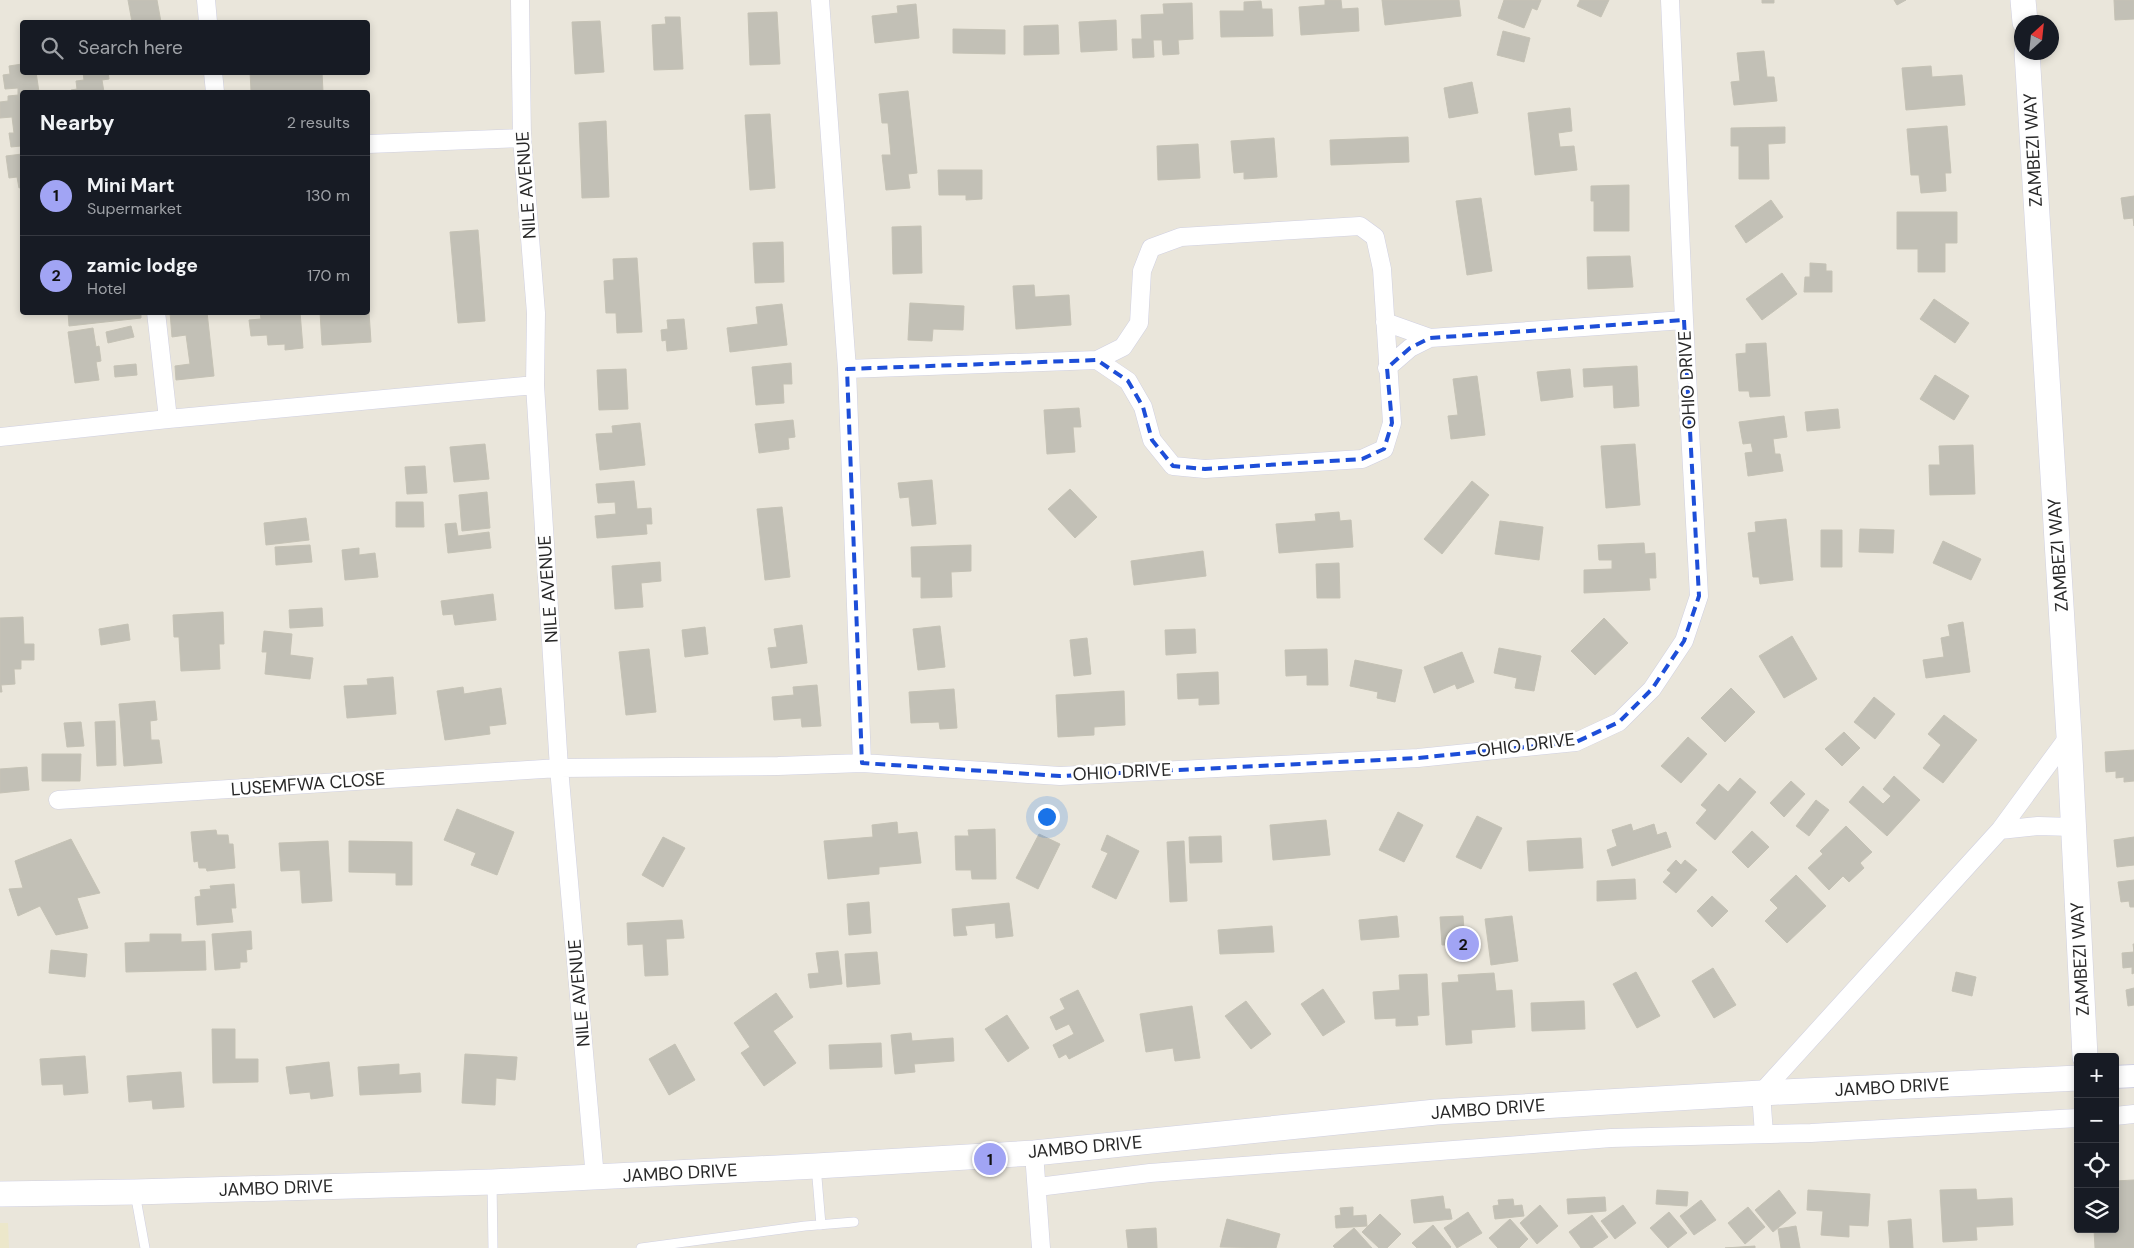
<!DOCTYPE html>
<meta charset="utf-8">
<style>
:root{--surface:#171b24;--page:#242831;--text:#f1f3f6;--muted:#9ea1a6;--line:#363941;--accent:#a1a4f4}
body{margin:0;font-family:"DM Sans",sans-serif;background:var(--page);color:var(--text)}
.controls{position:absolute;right:15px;bottom:15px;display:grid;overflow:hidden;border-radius:5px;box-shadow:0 2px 8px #0003}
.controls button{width:45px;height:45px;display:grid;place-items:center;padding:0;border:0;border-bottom:1px solid var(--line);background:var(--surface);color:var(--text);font:25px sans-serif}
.compass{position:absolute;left:2014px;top:15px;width:45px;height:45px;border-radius:50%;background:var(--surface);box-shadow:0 2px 8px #0003;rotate:27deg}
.you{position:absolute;left:1046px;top:816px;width:18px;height:18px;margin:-12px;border:4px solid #fff;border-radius:50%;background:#1a73e8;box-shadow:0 0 0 8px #1a73e833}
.badge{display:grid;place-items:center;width:32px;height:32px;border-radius:50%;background:var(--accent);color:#111;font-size:16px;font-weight:700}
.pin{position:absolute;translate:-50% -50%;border:2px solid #fff;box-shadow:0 1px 5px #0006}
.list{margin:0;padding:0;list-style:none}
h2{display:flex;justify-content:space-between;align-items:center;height:65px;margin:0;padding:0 20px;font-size:21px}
h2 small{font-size:16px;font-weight:400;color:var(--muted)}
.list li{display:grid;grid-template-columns:32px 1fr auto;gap:15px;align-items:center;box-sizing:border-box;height:80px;padding:0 20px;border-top:1px solid var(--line)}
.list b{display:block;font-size:19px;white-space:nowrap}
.list p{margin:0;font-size:16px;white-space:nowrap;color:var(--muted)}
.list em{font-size:16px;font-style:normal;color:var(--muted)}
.icon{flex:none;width:28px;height:28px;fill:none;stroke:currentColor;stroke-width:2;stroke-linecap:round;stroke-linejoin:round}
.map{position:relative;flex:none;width:2134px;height:1248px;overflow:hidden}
.search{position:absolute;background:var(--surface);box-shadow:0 2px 8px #0003;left:20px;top:20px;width:350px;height:55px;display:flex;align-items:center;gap:12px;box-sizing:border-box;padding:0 18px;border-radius:5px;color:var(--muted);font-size:19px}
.panel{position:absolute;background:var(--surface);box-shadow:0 2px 8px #0003;left:20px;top:90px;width:350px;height:225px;border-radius:5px}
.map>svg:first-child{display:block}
.education{fill:#ece7ca}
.building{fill:#c2c0b6;stroke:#c5c2b5}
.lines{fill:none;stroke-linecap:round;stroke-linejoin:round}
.service-casing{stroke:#d0d0e1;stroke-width:10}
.minor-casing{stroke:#d0d0e1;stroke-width:19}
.tertiary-casing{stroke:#d0d0e1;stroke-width:24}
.secondary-casing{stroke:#d0d0e1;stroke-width:26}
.service{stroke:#fff;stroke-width:9}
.minor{stroke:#fff;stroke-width:18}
.tertiary{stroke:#fff;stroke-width:22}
.secondary{stroke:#fff;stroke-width:25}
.marked{fill:none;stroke:#1d4ed8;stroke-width:4;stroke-dasharray:10 6;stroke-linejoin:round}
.labels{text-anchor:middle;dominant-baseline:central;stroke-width:5;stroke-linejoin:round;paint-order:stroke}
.street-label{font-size:18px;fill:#282828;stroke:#fff}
</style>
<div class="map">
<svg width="2134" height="1248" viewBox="0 0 2134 1248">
<rect width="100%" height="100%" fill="#eae6db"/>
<path class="education" d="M0 1223H8L9 1248H0Z"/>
<path class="building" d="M128 0H157L161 22H132Z
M1325 0H1341L1342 9 1358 8 1359 31 1301 35 1299 7 1325 5Z
M1382 0H1459L1461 16 1385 25Z
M1504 0H1541L1537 10 1532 8 1524 28 1498 18Z
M1580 0H1609L1601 17 1577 6Z
M1762 0H1774V3H1762Z
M1894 0H1906L1897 5Z
M2114 0H2134V19L2115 20Z
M1261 1 1262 9H1272L1273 36 1221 37 1220 11H1244V2Z
M1192 3 1193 39 1178 40 1179 54 1163 55 1162 40H1153L1154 57 1133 58 1132 39H1142L1141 15 1164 14 1163 4Z
M916 4 919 38 875 43 872 16 898 13 897 6Z
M777 12 780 64 750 65 748 13Z
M665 17H680L683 69 654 70 652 25 666 24Z
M1116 20 1117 50 1081 52 1079 22Z
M600 21 604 72 575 74 572 22Z
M1058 25 1059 54 1024 55V26Z
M953 29 1005 30V54L953 53Z
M1503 31 1530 38 1524 62 1497 55Z
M1764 51 1767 77H1774L1777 101 1734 105 1731 82 1740 81 1737 53Z
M22 64V72H36L39 92H22V187L19 188 17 177 9 178 6 156 22 154 21 146 11 147 9 133H14L12 117 0 118V102L8 101V96L18 95V88L5 89 3 75 10 74 9 66Z
M1931 66 1932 77 1962 75 1965 105 1906 110 1902 68Z
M83 72H108L109 79 102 80 104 92H72L71 90 77 89 76 81 84 80Z
M250 72H322L323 92 251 91Z
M1472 82 1478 113 1449 118 1444 88Z
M908 91 917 173 908 174 910 188 886 190 882 155H891L888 123H882L879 94Z
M1570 108 1572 131 1558 133 1560 147 1574 146 1577 170 1535 175 1528 113Z
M770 114 775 188 750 190 745 115Z
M606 121 609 197 582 198 579 123Z
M1947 126 1951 173H1945L1946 191 1921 193 1919 175H1911L1907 129Z
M1785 127V143L1768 144 1769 179H1739V146H1731V128Z
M1408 137 1409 162 1331 165 1330 140Z
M1274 138 1277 177 1244 179V172L1234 173 1231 141Z
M1198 144 1200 178 1158 180 1157 146Z
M938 170H982V199L966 200V195H939Z
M1629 185V231H1594V201H1591V186Z
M2134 196V226L2133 218 2124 219 2121 198Z
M1481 198 1492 271 1467 275 1456 201Z
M1771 200 1783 217 1746 243 1735 226Z
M1897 212H1957V243H1945V272H1918V249H1897Z
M921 226 922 273 893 274 892 227Z
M478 230 485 321 458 323 450 232Z
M783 242 784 282 755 283 753 243Z
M1630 256 1633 287 1588 289 1587 257Z
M637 258 642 332 617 333 616 313H606L604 281 614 280 613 259Z
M1810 263 1826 264V271H1832V292H1804L1805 277H1810Z
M1782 273 1797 294 1762 320 1746 299Z
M1034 285 1035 297 1069 295 1071 325 1016 329 1013 286Z
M368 297 371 342 322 345 320 312H368Z
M1934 299 1969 323 1955 343 1920 319Z
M910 303 964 306 963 330 933 329 932 341 908 340Z
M782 304 787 345 730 352 727 328 758 324 756 307Z
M68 312H141V318L69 326Z
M170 312H207L214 376 176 380 175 366 190 364 186 335 172 337Z
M260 312H300L303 348 285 350V344L268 345 267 335 251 336 249 320 261 319Z
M684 319 687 349 667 351 666 340 662 341 661 330 668 329 667 320Z
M131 326 134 337 108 343 106 332Z
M93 328 96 347 99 346 101 361 96 362 99 380 75 383 68 332Z
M1766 343 1770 396 1750 397 1749 391H1739L1736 354 1746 353V344Z
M791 363 792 384H783L784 403 756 405 752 367Z
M136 364 137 375 115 377 114 366Z
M1637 366 1639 406 1614 408 1613 385 1584 387 1583 369Z
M626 369 628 409 599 410 597 370Z
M1570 369 1573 397 1541 401 1537 372Z
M1935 375 1969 396 1954 420 1920 399Z
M1477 376 1485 435 1451 439 1448 416 1458 415 1453 379Z
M1079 408 1081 427H1073L1075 452 1047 454 1044 410Z
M1838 409 1840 428 1807 431 1805 412Z
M1784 416 1787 437 1773 439 1775 454H1780L1783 471 1748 476 1745 453 1753 452 1751 443 1743 444 1739 422Z
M793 420 795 437 788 438 789 449 759 453 755 424Z
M640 423 645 465 600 470 596 434 613 433 612 426Z
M485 444 489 479 454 482 450 447Z
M1635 444 1640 505 1606 508 1601 446Z
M1973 445 1975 494 1930 495 1929 465H1940L1939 446Z
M425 466 427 493 407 494 405 467Z
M932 480 936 524 912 526 909 497 900 498 898 483Z
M634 481 637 509 651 508 652 524H646L647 534 597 538 595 516 616 514 615 502 598 503 596 484Z
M1472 481 1489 495 1442 554 1424 539Z
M1070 489 1097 517 1075 538 1048 509Z
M487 492 490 528 462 531 459 495Z
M396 502H423L424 527H396Z
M782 507 790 577 765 580 757 509Z
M1339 512 1340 521 1351 520 1353 547 1279 553 1276 524 1316 521 1315 514Z
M306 518 309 540 266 545 264 523Z
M1786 519 1793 580 1760 584 1759 577H1753L1748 533 1756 532 1755 522Z
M1500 521 1543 527 1539 560 1495 554Z
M456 523 458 536 489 532 491 548 448 553 445 524Z
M1860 529 1894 530 1893 553 1859 552Z
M1821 530H1842V567H1821Z
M1943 541 1981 559 1971 580 1933 563Z
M1644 543 1645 554 1655 553 1656 578H1649L1650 590 1584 593V570L1612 569V560H1599L1598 545Z
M310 545 312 562 276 565 275 547Z
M971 545V571L951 572 952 597 921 598V577H912L911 547Z
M359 548V555L375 553 378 577 345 580 342 550Z
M1203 551 1206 576 1134 585 1131 561Z
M660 562 661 581 641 583 643 607 615 609 612 566Z
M1339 563 1340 598H1317L1316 564Z
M493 594 496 620 455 625 453 614 443 615 441 601Z
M322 608 323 626 290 628 289 610Z
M223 612 224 644H219L220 669 181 671 179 637H174L173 615Z
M23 617 24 644H34V660H21V669H14L15 684 1 685 2 692H0V618Z
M1604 618 1628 643 1595 675 1571 651Z
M1963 622 1970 672 1926 678 1923 660 1944 657 1941 638 1950 636 1948 625Z
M128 624 130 640 101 645 99 629Z
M802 625 807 663 771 668 768 648 777 647 774 629Z
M940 626 945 667 918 670 913 629Z
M705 627 708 654 685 657 682 630Z
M1195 629 1196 653 1166 655 1165 630Z
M264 631 292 634 290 655 313 658 310 679 265 674 267 652H262Z
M1792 636 1817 679 1784 698 1759 656Z
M1087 638 1091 674 1074 676 1070 640Z
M1499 648 1541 656 1534 691 1515 688 1517 678 1494 673Z
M649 649 656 712 626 715 619 652Z
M1327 649 1328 685H1307V675L1286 676 1285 650Z
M1462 652 1474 682 1457 689 1455 684 1434 693 1424 667Z
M1355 660 1402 670 1395 702 1377 698 1378 692 1350 686Z
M1218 672 1219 704 1199 705V698L1178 699 1177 674Z
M393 677 396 714 347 718 344 686 368 685 367 679Z
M817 685 821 726 802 727 801 718 774 720 772 697 794 695 793 687Z
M463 687 464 694 501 688 506 724 489 726 490 734 445 740 437 691Z
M1731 688 1755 712 1725 742 1701 718Z
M954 689 957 728 940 729 939 722 911 723 909 692Z
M1124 691 1125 725 1094 727V735L1058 737 1056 695Z
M1874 697 1895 714 1875 739 1854 722Z
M155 701 157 720 150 721 151 740H159L162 763 124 766 119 704Z
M1944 715 1977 740 1943 783 1923 768 1941 745 1928 734Z
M115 721 116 765 97 766 95 722Z
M81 722 84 746 67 747 64 723Z
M1844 732 1860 748 1842 766 1825 749Z
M1688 737 1707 754 1681 783 1661 766Z
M2134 750V781L2124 782V777L2116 778V771L2106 772 2105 752Z
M42 754H81L80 781H42Z
M27 767 29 790 0 793V769Z
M1894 776 1920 800 1887 836 1849 802 1863 786 1883 804 1891 796 1883 789Z
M1740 778 1756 792 1715 840 1696 823 1707 810 1701 805 1719 784 1728 792Z
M1791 781 1805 794 1784 817 1770 803Z
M1816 800 1829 810 1809 836 1796 826Z
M457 809 514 832 497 875 471 865 476 853 444 840Z
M1398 812 1423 825 1404 862 1379 850Z
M1477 816 1502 828 1481 869 1456 857Z
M1326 820 1330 855 1273 860 1270 825Z
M897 822 898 834 917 832 921 863 879 867V874L828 879 824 841 873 837 872 825Z
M1631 824 1633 831 1654 824 1657 835 1666 832 1671 847 1612 866 1607 850 1617 846 1612 830Z
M1846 826 1872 852 1860 863 1864 868 1849 882 1843 876 1829 890 1808 868 1823 854 1820 851Z
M995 829 996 879H972L971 870H956L955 836H969L968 830Z
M216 830 217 835H228L229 844H233L235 868 207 871 206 868H199L198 861 194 862 191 832Z
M1752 831 1769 847 1748 868 1732 852Z
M1039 834 1060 844 1038 889 1016 878Z
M1107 835 1139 851 1116 899 1092 887 1108 853 1101 850Z
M1221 836 1222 862 1190 863 1189 837Z
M663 837 685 848 663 887 642 875Z
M2134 837V865L2117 867 2114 840Z
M1581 838 1583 868 1529 871 1527 841Z
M71 839 100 893 77 898 88 928 56 935 40 906 18 916 9 889 23 888 15 861Z
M328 841 332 901 302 903 300 870 281 871 279 843Z
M349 841 412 842V885H396V873L349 872Z
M1184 841 1187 901 1170 902 1167 842Z
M1676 860 1681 865 1685 860 1697 870 1676 893 1663 882 1671 873 1667 870Z
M1796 875 1826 906 1787 943 1765 921 1778 908 1770 900Z
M1635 879 1636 899 1597 901V881Z
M2134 880V907H2130L2129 901 2121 902 2118 882Z
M234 884 236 908H231L233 922 197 925 195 897 201 896 200 890 211 889 210 886Z
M1712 896 1728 911 1712 927 1697 911Z
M869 902 871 933 849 935 847 904Z
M1009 903 1013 936 996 938 995 923 965 926 967 935 954 936 952 909Z
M1397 916 1399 937 1361 940 1359 920Z
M1463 916 1465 944 1442 945 1440 917Z
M1512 916 1518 961 1491 965 1485 919Z
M682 920 684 938 666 939 668 975 645 976 643 944 628 945 627 923Z
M1272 926 1274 952 1220 954 1218 930Z
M251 931 252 949 246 950 247 962H240V968L215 970 212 934Z
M150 934H181V942L205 941 206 970 126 972 125 943 150 942Z
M2133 944H2134V973L2132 974V967L2123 968 2122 953 2134 952Z
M51 950 87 954 85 977 49 973Z
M838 951 842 984 810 988 808 974 819 973 816 953Z
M877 952 880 984 847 987 845 954Z
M1713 968 1736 1005 1714 1018 1692 981Z
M1636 972 1660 1016 1637 1028 1613 984Z
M1956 972 1976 977 1972 996 1952 991Z
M1494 973 1496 991 1512 990 1515 1027 1471 1030 1472 1043 1446 1045 1442 983 1459 982 1458 975Z
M1427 974 1429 1015 1417 1016 1418 1025 1396 1026V1018L1375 1019 1373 992 1400 990 1399 975Z
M2134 988V1005L2128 1006 2126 990Z
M1323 989 1345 1022 1323 1036 1301 1004Z
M1078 990 1104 1041 1069 1059 1066 1054 1059 1058 1053 1045 1074 1034 1069 1024 1056 1030 1050 1017 1065 1009 1060 999Z
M776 993 793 1017 773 1031 796 1063 764 1086 741 1053 750 1047 734 1023Z
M1246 1001 1271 1034 1251 1049 1225 1016Z
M1584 1001 1585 1029 1532 1031 1531 1003Z
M1192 1006 1200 1058 1175 1061 1173 1048 1146 1052 1140 1014Z
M1007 1015 1029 1048 1008 1062 985 1029Z
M212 1029H235V1059H258V1082L213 1083Z
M911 1033 912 1041 953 1038 954 1061 914 1064 915 1072 895 1074 891 1035Z
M881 1043 882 1067 830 1069 829 1045Z
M675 1044 695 1080 669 1095 649 1059Z
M465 1054 517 1057 515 1080 496 1078 495 1105 462 1103Z
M85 1056 88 1093 64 1095 63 1084 42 1085 40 1059Z
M329 1062 333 1096 311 1099 310 1092 290 1094 286 1067Z
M399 1064V1075L420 1073 421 1092 360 1095 358 1067Z
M181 1072 184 1107 153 1109 152 1100 129 1102 127 1076Z
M2134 1180V1248H2095L2094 1229H2115V1181Z
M1976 1189 1977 1200 2012 1198 2013 1225 1976 1227 1977 1240 1943 1242 1940 1190Z
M1657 1190 1688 1192 1687 1206 1656 1204Z
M1779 1190 1796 1213 1773 1232 1755 1210Z
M1808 1190 1870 1194 1868 1226 1849 1225V1237L1821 1235 1823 1211 1807 1210Z
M1443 1196 1445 1209H1450L1452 1219 1414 1223 1411 1200Z
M1605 1197 1606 1211 1568 1214 1567 1199Z
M1513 1199 1514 1206 1522 1205 1524 1216 1495 1219 1493 1206 1499 1205 1498 1200Z
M1701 1200 1716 1220 1694 1235 1680 1216Z
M1540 1205 1558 1226 1537 1244 1520 1223Z
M1623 1205 1636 1223 1615 1239 1601 1221Z
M1353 1207V1216L1366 1215 1367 1226 1336 1228 1335 1216 1341 1215 1340 1208Z
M1748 1207 1765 1227 1745 1244 1728 1223Z
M1468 1212 1482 1233 1457 1248 1444 1228Z
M1669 1212 1687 1233 1668 1248 1650 1228Z
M1380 1214 1401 1234 1387 1248H1379L1362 1232Z
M1592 1215 1608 1237 1592 1248H1581L1569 1232Z
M1227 1219 1280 1234 1276 1248 1220 1247Z
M1510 1219 1528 1239 1519 1248H1498L1489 1238Z
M1911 1219 1913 1248H1890L1888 1221Z
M1433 1225 1451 1247 1450 1248H1417L1412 1243Z
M1796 1226 1800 1248H1781L1778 1229Z
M1156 1228 1157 1248H1128L1126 1230Z
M1354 1228 1372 1248H1335L1333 1246Z
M1755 1246V1248H1725Z"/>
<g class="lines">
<g class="service-casing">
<path id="service" d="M816 1166 821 1225
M492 1182 493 1248
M135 1193 145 1248
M641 1248 805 1226 854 1222"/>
</g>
<g class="minor-casing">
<path id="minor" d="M206 0 208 22
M520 0 522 138 536 313 535 385 559 768 595 1178
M820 0 847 369 862 763
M213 72 215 92
M368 144 522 138
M156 312 168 419
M1385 322 1430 338
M1387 368 1410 348 1430 338 1684 320
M847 369 1097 360 1123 347 1139 323 1142 271 1151 248 1181 237 1360 226 1375 237 1382 269 1392 423 1384 449 1362 459 1205 469 1173 466 1152 440 1143 407 1128 381 1097 360
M0 437 168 419 535 385
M58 800 559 768 778 766 862 763 1060 776 1418 758 1576 742 1619 722 1652 689 1684 641 1699 596 1684 320 1670 0
M2000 830 2038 826 2073 827
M2115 1116 2134 1114
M1764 1134 1761 1093 2000 830 2069 736
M1034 1153 1041 1248
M1038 1187 1150 1173 1611 1138 1811 1133 2078 1118"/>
</g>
<g class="tertiary-casing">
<path id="tertiary" d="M2115 1077 2134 1076"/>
</g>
<g class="secondary-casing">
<path id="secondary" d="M2023 0 2025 22
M2027 52 2069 736 2085 1057
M0 1194 135 1192 492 1182 816 1166 1034 1153 1436 1112 1761 1093 2078 1078"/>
</g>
<use href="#service" class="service"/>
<use href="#minor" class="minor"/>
<use href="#tertiary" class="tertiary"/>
<use href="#secondary" class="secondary"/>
</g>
<path class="marked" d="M1684 320 1699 596 1684 641 1652 689 1619 722 1576 742 1418 758 1060 776 862 763 847 369 1097 360 1128 381 1143 407 1152 440 1173 466 1205 469 1362 459 1384 449 1392 423 1387 368 1410 348 1430 338Z"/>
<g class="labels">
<g class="street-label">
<text transform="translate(2033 150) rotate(-93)">ZAMBEZI WAY</text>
<text transform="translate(526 185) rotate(-94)">NILE AVENUE</text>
<text transform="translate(1687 380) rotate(-93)">OHIO DRIVE</text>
<text transform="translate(2058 555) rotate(-94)">ZAMBEZI WAY</text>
<text transform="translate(548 589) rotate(-94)">NILE AVENUE</text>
<text transform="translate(1526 745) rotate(-7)">OHIO DRIVE</text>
<text transform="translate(1122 772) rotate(-3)">OHIO DRIVE</text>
<text transform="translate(308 784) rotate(-4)">LUSEMFWA CLOSE</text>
<text transform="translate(2080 959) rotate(-93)">ZAMBEZI WAY</text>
<text transform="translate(579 993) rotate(-95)">NILE AVENUE</text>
<text transform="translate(1892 1087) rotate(-3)">JAMBO DRIVE</text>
<text transform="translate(1488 1109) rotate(-4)">JAMBO DRIVE</text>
<text transform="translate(1085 1147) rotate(-5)">JAMBO DRIVE</text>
<text transform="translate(680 1173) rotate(-3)">JAMBO DRIVE</text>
<text transform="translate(276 1188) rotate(-2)">JAMBO DRIVE</text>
</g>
</g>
</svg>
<div class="controls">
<button>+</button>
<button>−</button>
<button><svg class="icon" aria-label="locate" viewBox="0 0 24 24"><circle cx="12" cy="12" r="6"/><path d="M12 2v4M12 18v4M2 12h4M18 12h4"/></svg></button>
<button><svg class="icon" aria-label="layers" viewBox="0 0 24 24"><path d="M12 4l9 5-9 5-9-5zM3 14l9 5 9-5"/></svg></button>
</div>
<svg class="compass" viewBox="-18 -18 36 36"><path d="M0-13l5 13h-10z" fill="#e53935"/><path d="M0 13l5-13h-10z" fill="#9ea1a6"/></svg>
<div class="you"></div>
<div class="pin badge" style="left:990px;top:1159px">1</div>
<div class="pin badge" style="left:1463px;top:944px">2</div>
<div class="search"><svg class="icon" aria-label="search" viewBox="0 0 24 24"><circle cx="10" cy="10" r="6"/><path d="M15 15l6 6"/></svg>Search here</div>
<section class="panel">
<h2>Nearby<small>2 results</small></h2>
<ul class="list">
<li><span class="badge">1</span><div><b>Mini Mart</b><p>Supermarket</p></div><em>130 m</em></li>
<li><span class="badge">2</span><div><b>zamic lodge</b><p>Hotel</p></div><em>170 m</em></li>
</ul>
</section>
</div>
